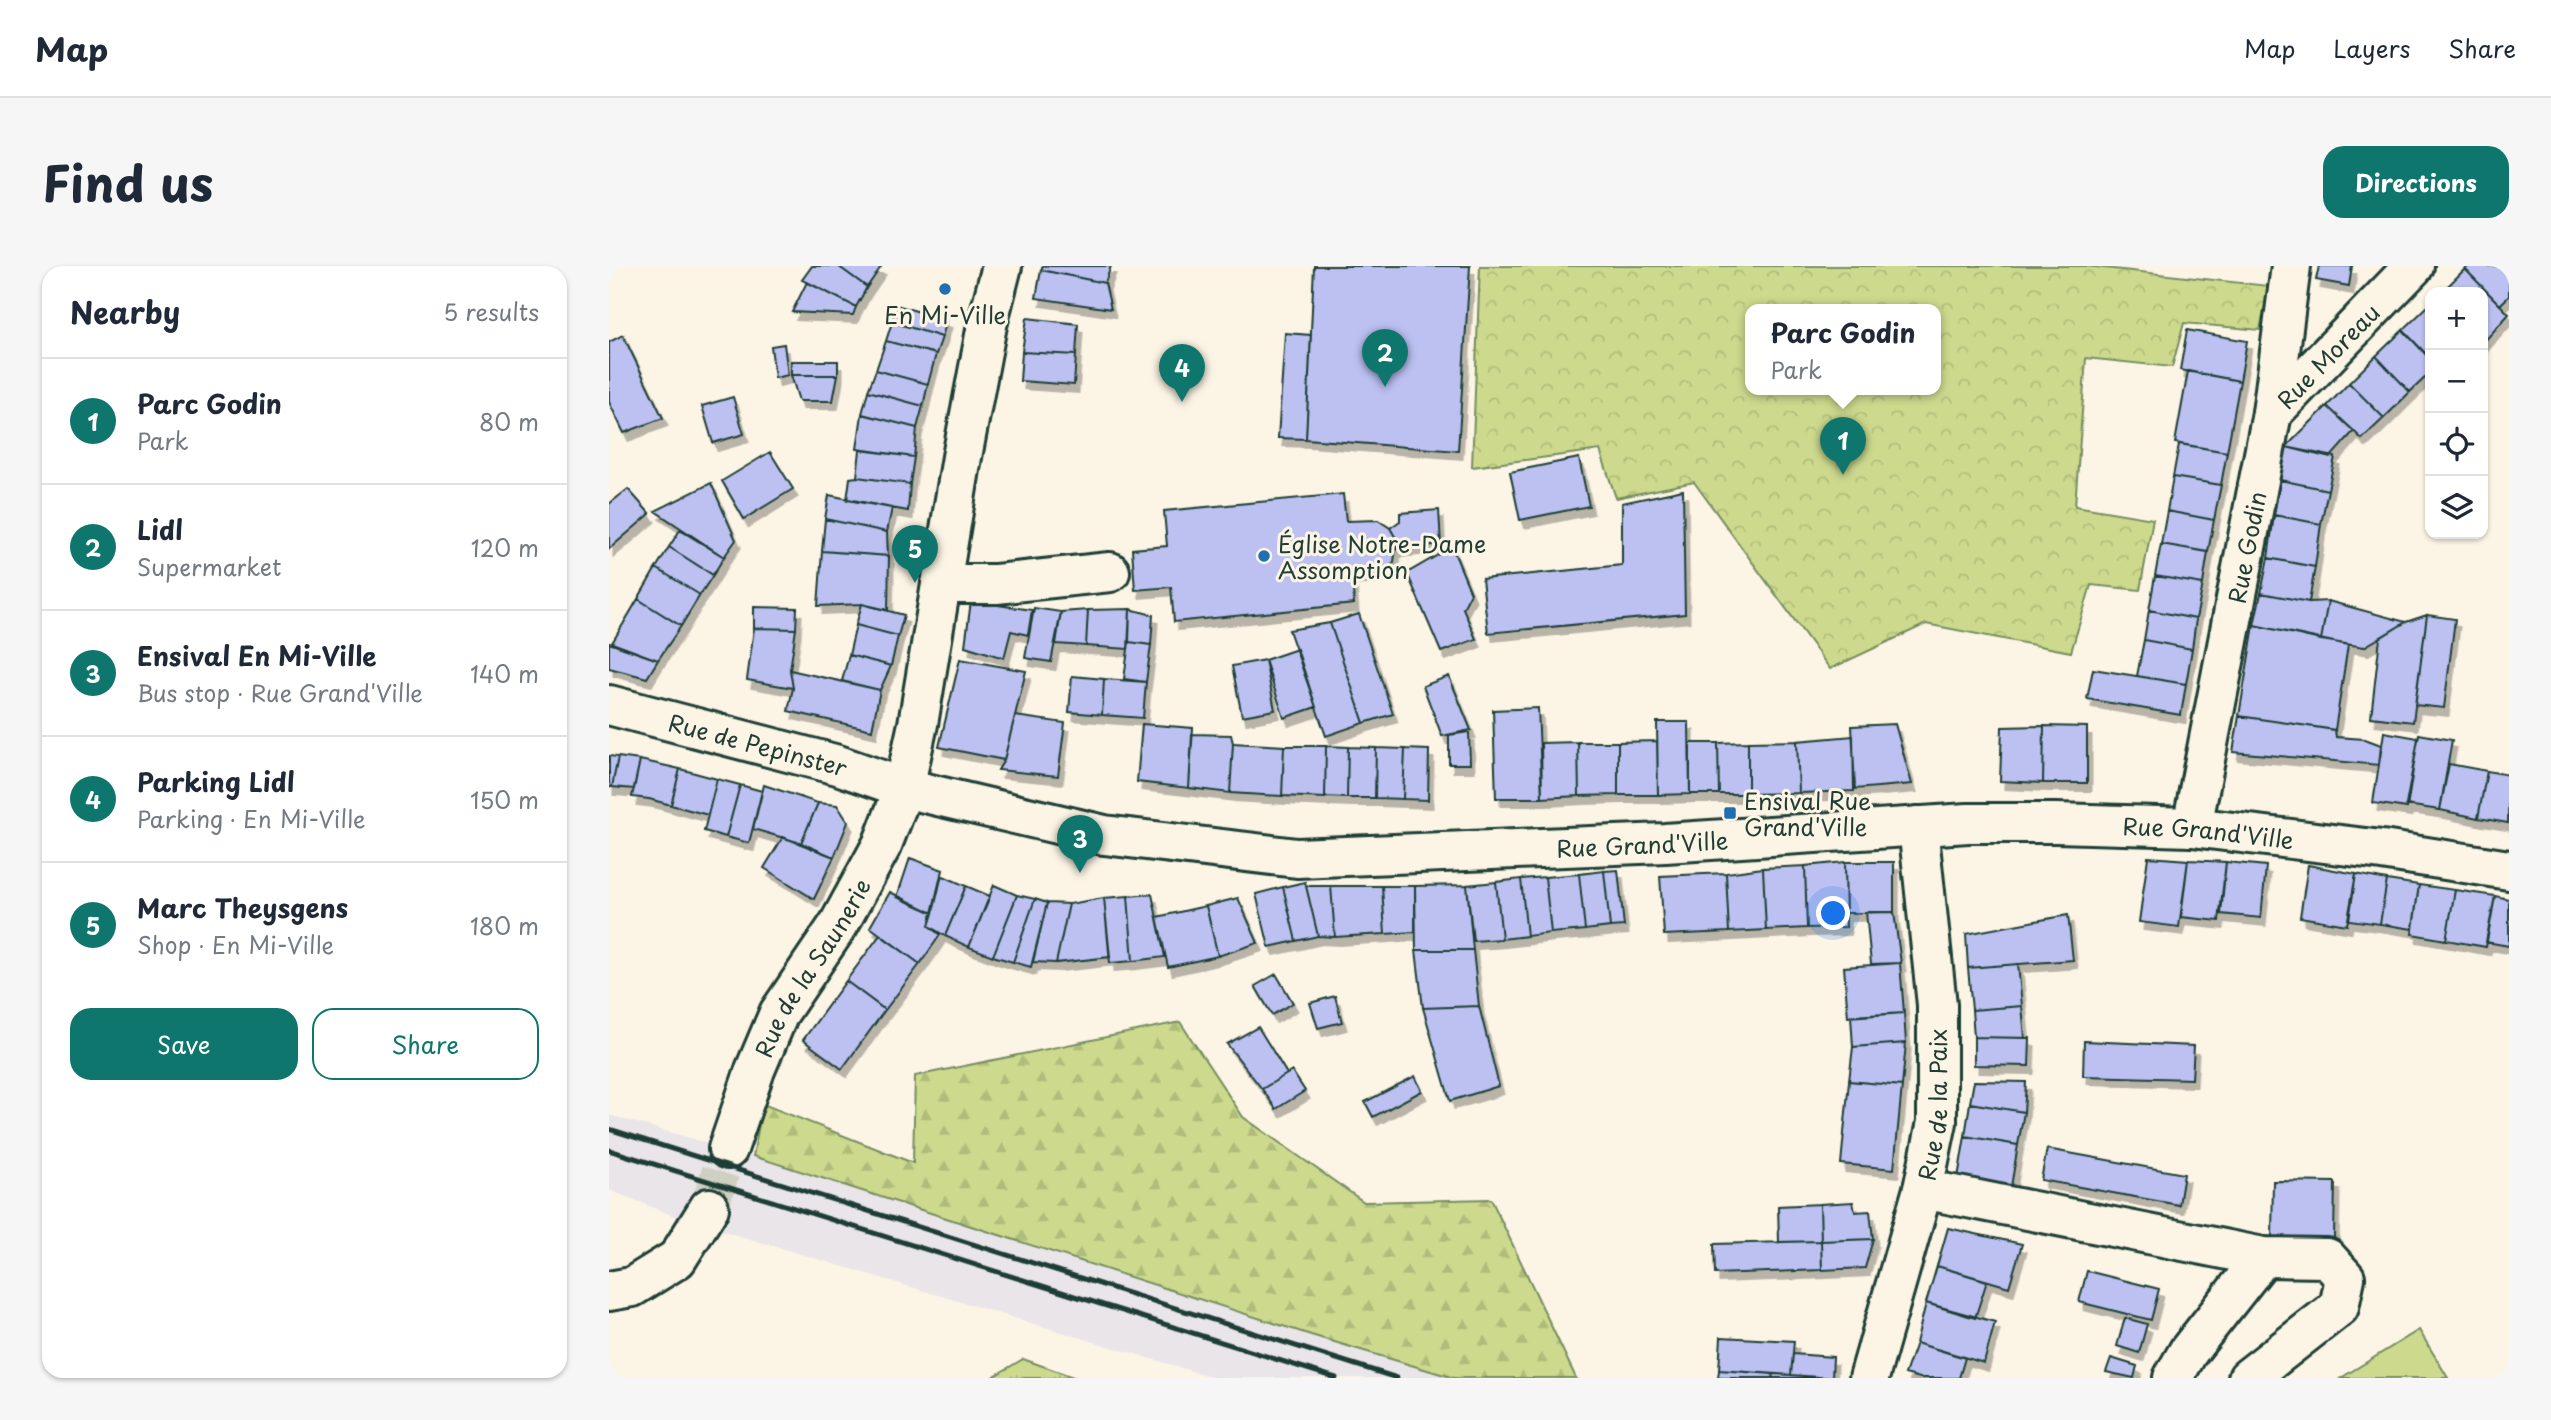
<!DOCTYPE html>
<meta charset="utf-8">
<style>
:root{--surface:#fff;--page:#f6f6f7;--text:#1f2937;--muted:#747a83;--line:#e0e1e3;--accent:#0f766e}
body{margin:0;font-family:"Playpen Sans",sans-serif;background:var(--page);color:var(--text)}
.controls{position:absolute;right:21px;top:21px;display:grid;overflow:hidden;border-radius:14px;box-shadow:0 2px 5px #0004}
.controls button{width:63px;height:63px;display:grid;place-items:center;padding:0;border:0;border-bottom:2px solid var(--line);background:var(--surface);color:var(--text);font:35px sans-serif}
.you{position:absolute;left:1225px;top:648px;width:24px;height:24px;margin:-18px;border:5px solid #fff;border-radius:50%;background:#1a73e8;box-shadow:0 0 0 10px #1a73e833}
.badge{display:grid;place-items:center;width:46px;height:46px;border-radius:50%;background:var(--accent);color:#fff;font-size:23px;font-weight:700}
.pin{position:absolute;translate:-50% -58px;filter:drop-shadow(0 2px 4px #0008)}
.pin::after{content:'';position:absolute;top:37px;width:24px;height:21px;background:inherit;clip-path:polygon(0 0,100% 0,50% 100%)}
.popup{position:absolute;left:1136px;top:38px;width:196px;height:91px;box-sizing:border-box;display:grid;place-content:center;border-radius:14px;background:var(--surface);filter:drop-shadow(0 2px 5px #0005);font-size:23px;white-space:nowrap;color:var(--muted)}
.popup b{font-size:26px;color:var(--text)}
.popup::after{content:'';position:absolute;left:50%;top:100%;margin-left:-14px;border:14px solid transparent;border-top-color:var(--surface)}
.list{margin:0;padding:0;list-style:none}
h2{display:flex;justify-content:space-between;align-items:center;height:91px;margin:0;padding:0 28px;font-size:30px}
h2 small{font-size:23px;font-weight:400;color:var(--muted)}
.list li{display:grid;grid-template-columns:46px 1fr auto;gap:21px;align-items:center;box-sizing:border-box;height:126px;padding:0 28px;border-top:2px solid var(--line)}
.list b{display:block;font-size:26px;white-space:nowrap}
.list p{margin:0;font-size:23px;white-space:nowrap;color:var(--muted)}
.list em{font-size:23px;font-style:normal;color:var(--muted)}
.actions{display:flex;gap:14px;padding:21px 28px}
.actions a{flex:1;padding:16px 0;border:2px solid var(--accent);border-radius:21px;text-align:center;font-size:24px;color:var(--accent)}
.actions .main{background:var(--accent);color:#fff}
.icon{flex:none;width:38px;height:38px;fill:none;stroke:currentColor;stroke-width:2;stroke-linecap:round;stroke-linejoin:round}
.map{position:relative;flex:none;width:1900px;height:1112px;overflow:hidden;border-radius:21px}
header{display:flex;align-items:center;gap:42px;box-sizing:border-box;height:98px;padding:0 35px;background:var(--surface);border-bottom:2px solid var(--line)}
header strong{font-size:33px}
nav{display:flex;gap:38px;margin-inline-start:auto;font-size:24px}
.intro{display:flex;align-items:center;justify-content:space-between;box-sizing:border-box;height:168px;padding:0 42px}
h1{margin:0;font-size:49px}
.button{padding:18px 32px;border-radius:21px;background:var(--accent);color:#fff;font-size:24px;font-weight:700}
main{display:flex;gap:42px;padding:0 42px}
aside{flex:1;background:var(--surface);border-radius:21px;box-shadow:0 2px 5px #0004}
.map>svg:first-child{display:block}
.built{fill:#e9e5e9}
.grass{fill:url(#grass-tufts);stroke:#768c60;stroke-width:2}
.forest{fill:url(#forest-firs);stroke:#768c60;stroke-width:2}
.park{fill:url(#park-crowns);stroke:#768c60;stroke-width:2;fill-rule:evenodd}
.pitch{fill:#cdda8d;stroke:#768c60;stroke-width:2}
.building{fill:#bcc1f2;stroke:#1f3d34;stroke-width:2;filter:url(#shadow)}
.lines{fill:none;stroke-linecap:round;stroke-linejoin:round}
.minor-tunnel{stroke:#d0d0c2;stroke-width:38;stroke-dasharray:38 19;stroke-linecap:butt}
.minor-casing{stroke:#1f3d34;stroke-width:44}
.major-casing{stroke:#1f3d34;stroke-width:44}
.minor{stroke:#fcf5e5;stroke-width:38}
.major{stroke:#fcf5e5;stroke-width:38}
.rail{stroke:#1f3d34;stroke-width:5}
.poi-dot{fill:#1f6fb2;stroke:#fcf5e5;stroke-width:2.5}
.labels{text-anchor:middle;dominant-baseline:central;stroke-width:6;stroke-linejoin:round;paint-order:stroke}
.poi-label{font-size:23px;fill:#1f3d34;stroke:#fcf5e5;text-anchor:start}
.street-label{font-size:23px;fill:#1f3d34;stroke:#fcf5e5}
</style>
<header>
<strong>Map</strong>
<nav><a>Map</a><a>Layers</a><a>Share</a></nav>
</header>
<div class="intro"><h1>Find us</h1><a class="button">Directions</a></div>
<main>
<aside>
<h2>Nearby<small>5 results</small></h2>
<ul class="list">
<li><span class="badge">1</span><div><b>Parc Godin</b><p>Park</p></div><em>80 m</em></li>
<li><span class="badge">2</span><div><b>Lidl</b><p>Supermarket</p></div><em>120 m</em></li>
<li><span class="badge">3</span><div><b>Ensival En Mi-Ville</b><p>Bus stop · Rue Grand'Ville</p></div><em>140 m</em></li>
<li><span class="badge">4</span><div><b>Parking Lidl</b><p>Parking · En Mi-Ville</p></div><em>150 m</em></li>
<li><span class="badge">5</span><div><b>Marc Theysgens</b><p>Shop · En Mi-Ville</p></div><em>180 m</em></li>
</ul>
<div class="actions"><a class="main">Save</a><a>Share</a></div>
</aside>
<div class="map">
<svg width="1900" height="1112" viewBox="0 0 1900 1112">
<defs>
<pattern id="grass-tufts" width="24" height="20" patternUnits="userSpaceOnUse" patternTransform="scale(1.75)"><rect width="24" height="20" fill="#cdda8d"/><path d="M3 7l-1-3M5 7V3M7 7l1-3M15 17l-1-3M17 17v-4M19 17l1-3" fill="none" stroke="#b0bc7a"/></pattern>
<pattern id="forest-firs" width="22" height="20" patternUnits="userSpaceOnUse" patternTransform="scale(1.75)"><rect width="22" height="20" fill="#cdda8d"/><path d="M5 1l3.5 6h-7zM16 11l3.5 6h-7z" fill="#b0bc7a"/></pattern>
<pattern id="park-crowns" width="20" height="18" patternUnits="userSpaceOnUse" patternTransform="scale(1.75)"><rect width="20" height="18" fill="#cdda8d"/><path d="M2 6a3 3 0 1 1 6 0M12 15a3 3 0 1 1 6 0" fill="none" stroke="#b0bc7a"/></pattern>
<filter id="shadow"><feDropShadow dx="4.5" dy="8" stdDeviation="0" flood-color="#0004"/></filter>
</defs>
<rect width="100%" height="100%" fill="#fcf5e5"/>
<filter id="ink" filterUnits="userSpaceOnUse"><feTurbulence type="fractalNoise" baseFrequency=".0143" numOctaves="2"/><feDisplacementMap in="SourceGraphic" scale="14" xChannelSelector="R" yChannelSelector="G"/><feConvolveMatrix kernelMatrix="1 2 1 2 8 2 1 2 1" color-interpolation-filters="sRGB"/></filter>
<g filter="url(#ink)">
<path class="built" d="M0 849 144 890 702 1069 845 1112H606L68 951 0 924Z"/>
<path class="grass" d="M414 1093 467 1112H382Z"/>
<path class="forest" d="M571 756 634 851 755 936 882 933 967 1112H845L702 1069 144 890 154 838 304 897 306 810Z"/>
<path class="park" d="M871 0H1477L1660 20 1651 64 1575 57 1563 101 1477 92 1466 240 1544 253 1531 324 1482 319 1462 386 1317 358 1221 403 1085 216 1007 232 991 184 863 201ZM1141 43H1327V123H1141Z"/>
<path class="pitch" d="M1810 1064 1839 1112H1732Z"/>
<path class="building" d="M203 0H229L258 21 247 41 193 14Z
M229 0H270L272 1 258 21Z
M434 0H502L496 17 432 4Z
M705 0H861L849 185 697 173Z
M1710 0H1743L1740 20 1707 14Z
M1860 0H1900V30L1891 39 1856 3Z
M1856 3 1900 48 1874 77V26H1833Z
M432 4 496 17 502 43 427 32Z
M198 16 247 41 244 49 183 46Z
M1821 38V92L1794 64Z
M287 39 338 54 333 71 283 56Z
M418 52 469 58 467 89 413 86Z
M283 56 333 71 327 88 277 75Z
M1578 64 1638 75 1631 115 1571 104Z
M1794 64 1821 93V107L1801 126 1767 90Z
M676 67 702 69 697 173 669 172Z
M14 69 54 152 15 167 0 136V76Z
M277 75 327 88 319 118 267 104Z
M175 78 179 109 166 112 162 80Z
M413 86 467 89 465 119 411 115Z
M1767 90 1801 126 1775 152 1740 117Z
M182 95H229V109H182Z
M267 104 319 118 314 140 259 125Z
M1579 105 1631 115 1618 186 1566 177Z
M182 109H229L224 135H190Z
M1740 117 1775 152 1753 173 1718 140Z
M259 125 314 140 308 162 253 148Z
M124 131 135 168 104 177 93 140Z
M1718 140 1745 165 1721 192 1677 181Z
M253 148 308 162 305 191 248 183Z
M1570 178 1618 186 1612 219 1564 211Z
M1677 181 1726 191 1719 224 1671 214Z
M251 184 305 191 301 218 248 211Z
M161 186 184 223 135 253 113 215Z
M970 192 980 240 911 254 901 206Z
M248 211 301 218 299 245 238 234 241 212Z
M1564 211 1612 219 1605 254 1558 245Z
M1671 214 1719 224 1712 258 1665 249Z
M102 217 127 274 115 291 46 245Z
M19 223 41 248 0 283V238Z
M1074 224 1076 348 879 367 873 313 1013 299V237Z
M734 228 737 255 769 254 781 262 788 274 785 296 774 307 743 311 745 338 565 356 562 321 526 324 523 283 558 280 555 245Z
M220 229 283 242 278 266 216 253Z
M830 244 832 278 788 283V274L781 262 791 255V247Z
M1558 245 1605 254 1599 286 1552 278Z
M1665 249 1712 258 1706 301 1659 292Z
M216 253 278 266 279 290 213 285Z
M71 264 115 291 104 309 60 281Z
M1552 278 1599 286 1594 318 1546 310Z
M60 281 104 309 91 329 47 302Z
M843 281 862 327 854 342 867 373 832 386 798 307Z
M213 285 280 290 279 344 253 338 209 340Z
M1659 292 1706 301 1700 336 1652 327Z
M47 302 91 329 72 360 29 333Z
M1546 310 1594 318 1587 353 1540 344Z
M1652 327 1700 336 1719 335 1712 374 1645 359Z
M29 333 72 360 49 394 3 377Z
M362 335 423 344 419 369 402 365 395 392 356 380Z
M1719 335 1797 356 1755 381 1712 374Z
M253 338 295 349 289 370 247 359Z
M145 341 188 342 187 363 145 362Z
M425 342 452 346 442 396 416 392Z
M521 343 519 383 477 380 479 344Z
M521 343 544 349 542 379 520 376Z
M479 344 477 380 447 378 452 346Z
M1540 344 1587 353 1583 383 1535 374Z
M750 348 784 448 755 457 721 357Z
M1818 349 1804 456 1762 451 1771 372 1797 356Z
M1818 349 1846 353 1835 442 1806 439Z
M721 357 755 457 717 470 680 364Z
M247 359 289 370 282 400 240 389Z
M1645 359 1739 379 1726 464 1630 450Z
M145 362 187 363 181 404 184 422 138 414Z
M1535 374 1583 383 1577 418 1528 410Z
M520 376 542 379 537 416 515 413Z
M0 377 49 394 38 412 0 402Z
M688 383 707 441 675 452 656 394Z
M240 389 282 400 271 424 233 415Z
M351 393 417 405 395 494 330 481Z
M656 394 666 444 633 450 623 400Z
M1484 403 1577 418 1572 449 1478 433Z
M181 404 271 424 263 464 179 445 184 422Z
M463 410 495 413 493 449 460 446Z
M840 410 862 464 833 470 814 420Z
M495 413 537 416 534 452 493 449Z
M929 442 933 532H887L884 444Z
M406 450 456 457 449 510 389 504 395 494Z
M1630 450 1726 464 1727 471 1756 473 1772 479 1770 499 1624 486Z
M1048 456H1080L1081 528 1049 529Z
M533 458 584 462 580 522 528 516Z
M1286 458 1303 518 1246 523 1243 460Z
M1435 460 1434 517 1391 515 1393 461Z
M1435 460 1478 461V517H1434Z
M860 466 861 498H840V469Z
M1775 466 1809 472 1798 542 1764 537Z
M583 468 622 469 624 477 621 527 580 522Z
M1810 468 1843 474 1831 544 1797 539Z
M1244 470 1245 525 1190 527 1188 475Z
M1048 475 1049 529H1009V476Z
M1188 475 1190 527 1139 528V476Z
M969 476 970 530 933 532 932 477Z
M969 476H1009V529L970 530Z
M1139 476V528H1110L1109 477Z
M624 477 675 480 673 530 621 527Z
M1081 477H1109L1110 528H1081Z
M675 480H717L716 532 673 530Z
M717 480 739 481 738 532 716 531Z
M739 481 767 482 766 532H738Z
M767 482 796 483 794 533 766 532Z
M796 483 820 484 819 534 794 533Z
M0 490 9 491 3 521H0Z
M9 491 31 494 25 523 3 521Z
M31 494 71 503 62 539 40 533 23 531Z
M1840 498 1878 505 1869 552 1831 544Z
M71 503 108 513 99 549 62 539Z
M1878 505 1900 509 1899 557 1869 552Z
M108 513 131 519 117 571 95 565Z
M131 519 153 525 140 577 117 571Z
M155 519 209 537 192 577 144 563Z
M209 537 228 539 239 556 225 591 192 577Z
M174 571 225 591 205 633 155 602Z
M1539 591 1579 594 1570 661 1530 656Z
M301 592 334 604 324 647 288 631Z
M1579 594 1617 596 1610 655 1572 651Z
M1236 596H1285V646L1237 647Z
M1236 596 1237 661 1198 662 1196 600Z
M1617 596 1657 600 1652 652 1612 648Z
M1699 599 1747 608 1738 659 1691 651Z
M1196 600 1198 662 1157 664 1154 602Z
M1154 602 1157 664 1120 666 1117 607Z
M1009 604 1015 660 1001 661 995 605Z
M995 605 1001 661 976 664 970 608Z
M1117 607 1120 666 1055 669 1051 610Z
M970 608 976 664 942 667 936 611Z
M1747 608 1778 614 1771 658 1740 654Z
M332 609 357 620 336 670 320 660Z
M936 611 942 667 918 670 912 613Z
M912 613 918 670 893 673 887 616Z
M1778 614 1810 619 1804 663 1771 658Z
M696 616 709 670 687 675 674 621Z
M887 616 893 673 864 675 858 619Z
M385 619 408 629 384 690 360 681Z
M858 619 864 684H807L806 620Z
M1810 619 1846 624 1837 674 1803 668Z
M357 620 381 630 360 681 336 670Z
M697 620H722L726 671 709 670Z
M722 620H773L776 668 726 671Z
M773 620H806V666L776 668Z
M674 621 687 675 660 681 647 628Z
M1846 624 1886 630 1877 681 1837 674Z
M281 626 324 647 320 660 331 669 311 698 261 661Z
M543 628 556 691 524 695 519 630Z
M408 629 426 633 404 696 384 690Z
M519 630 524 695 501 697 495 632Z
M1886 630 1900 633V680L1877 676Z
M495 632 501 691 447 697 460 638Z
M629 632 649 677 609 690 597 640Z
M426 633 438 637 422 701 404 696Z
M438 637 460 638 447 697 424 696Z
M597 640 609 690 559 701 548 651Z
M1257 646H1285L1292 697 1262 698Z
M1459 649 1464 694 1359 702 1357 668Z
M271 669 311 698 276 744 237 715Z
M807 684H864L870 740 814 742Z
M1291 697 1295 747 1239 751 1235 701Z
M1409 698 1413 740 1363 744 1359 702Z
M667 708 684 737 663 749 646 720Z
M237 715 276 744 233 803 194 774Z
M726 730 733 756 709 762 701 737Z
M870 740 890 820 841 835 814 742Z
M1413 740 1416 772 1365 771 1363 744Z
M1295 747 1297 777 1244 781 1242 750Z
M649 761 678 808 653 823 618 778Z
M1365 771 1421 772 1420 800 1365 799Z
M1475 775 1585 780 1583 813 1474 810Z
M1297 777 1293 820 1240 815 1244 781Z
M683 805 696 825 667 843 653 823Z
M806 810 813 825 764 851 756 836Z
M1240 815 1293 820 1285 903 1232 898Z
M1365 815 1417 816 1415 846 1361 837Z
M1361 837 1415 846 1409 879 1356 870Z
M1356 870 1409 879 1401 927 1348 918Z
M1438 883 1575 908 1570 939 1432 914Z
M1664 915 1726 916 1725 973 1663 972Z
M1244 936 1246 946 1261 945 1264 973 1212 975 1211 938Z
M1211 938 1212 975 1170 976 1169 940Z
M1339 962 1413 978 1400 1021 1328 1000Z
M1264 973 1256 1002 1213 1004 1212 975Z
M1212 975 1213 1004 1106 1008 1105 978Z
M1328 1000 1378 1015 1366 1052 1317 1037Z
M1478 1005 1550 1023 1542 1054 1470 1036Z
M1317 1037 1386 1056 1375 1097 1307 1077Z
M1516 1052 1538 1058 1530 1087 1508 1080Z
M1112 1071 1185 1075 1182 1109 1110 1104Z
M1307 1077 1356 1092 1350 1112H1311L1296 1108Z
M1184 1088 1224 1091 1223 1112 1182 1109Z
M1502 1092 1528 1100 1525 1112 1497 1106Z
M1110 1104 1164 1108 1163 1112H1109Z
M1164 1108 1182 1109 1223 1112H1163Z"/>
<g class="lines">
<path class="minor-tunnel" d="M100 942 119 883"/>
<g class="minor-casing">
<g id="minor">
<path id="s1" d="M1663 147 1805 0"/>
<path d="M332 318H387L501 306"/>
<path id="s2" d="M1583 561 1663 147 1682 0"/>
<path id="s3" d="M119 883 146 804 170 747 230 658 273 579 295 522 309 458 353 191 378 59 393 0"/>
<path d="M1314 923 1654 991 1718 992 1736 1012 1730 1041 1639 1112"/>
<path d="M0 1025 23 1021 68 993 100 942"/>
<path id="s4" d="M1260 1112 1314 923 1328 856V739L1309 560"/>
<path d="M1564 1112 1579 1086 1654 991"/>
</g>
</g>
<g class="major-casing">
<g id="major">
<path id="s5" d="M0 439 229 499 295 522 495 569 688 592 1056 577 1359 557H1447L1583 561 1773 584 1900 604"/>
</g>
</g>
<use href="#minor" class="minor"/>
<use href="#major" class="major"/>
<path class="rail" d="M0 863 788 1112
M0 884 727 1112"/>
</g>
</g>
<g class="poi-dot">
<circle cx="336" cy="23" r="7"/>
<circle cx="655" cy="290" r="7"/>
<rect x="1114" y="540" width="14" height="14" rx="3.5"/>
</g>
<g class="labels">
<g class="poi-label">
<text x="336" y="48" text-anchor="middle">En Mi-Ville</text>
<text x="669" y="277">Église Notre-Dame<tspan x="669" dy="26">Assomption</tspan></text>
<text x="1135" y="534">Ensival Rue<tspan x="1135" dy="26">Grand'Ville</tspan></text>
</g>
<g class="street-label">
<text stroke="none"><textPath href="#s1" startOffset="80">Rue Moreau</textPath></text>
<text stroke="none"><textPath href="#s2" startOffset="285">Rue Godin</textPath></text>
<text stroke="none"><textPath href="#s5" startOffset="154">Rue de Pepinster</textPath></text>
<text stroke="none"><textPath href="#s5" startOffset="1619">Rue Grand'Ville</textPath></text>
<text stroke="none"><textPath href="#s5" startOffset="1052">Rue Grand'Ville</textPath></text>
<text stroke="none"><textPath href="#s3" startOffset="201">Rue de la Saunerie</textPath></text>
<text stroke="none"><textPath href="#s4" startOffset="282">Rue de la Paix</textPath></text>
</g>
</g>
</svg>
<div class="controls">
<button>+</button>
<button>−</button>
<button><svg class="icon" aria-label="locate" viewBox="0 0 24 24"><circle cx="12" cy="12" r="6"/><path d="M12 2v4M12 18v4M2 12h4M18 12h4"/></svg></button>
<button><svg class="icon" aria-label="layers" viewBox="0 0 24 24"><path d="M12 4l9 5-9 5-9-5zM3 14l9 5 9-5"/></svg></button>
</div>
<div class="you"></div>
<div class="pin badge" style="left:1234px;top:209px">1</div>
<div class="popup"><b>Parc Godin</b>Park</div>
<div class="pin badge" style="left:776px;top:121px">2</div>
<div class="pin badge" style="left:471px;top:607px">3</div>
<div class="pin badge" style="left:573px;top:136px">4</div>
<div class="pin badge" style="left:306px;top:317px">5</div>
</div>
</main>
